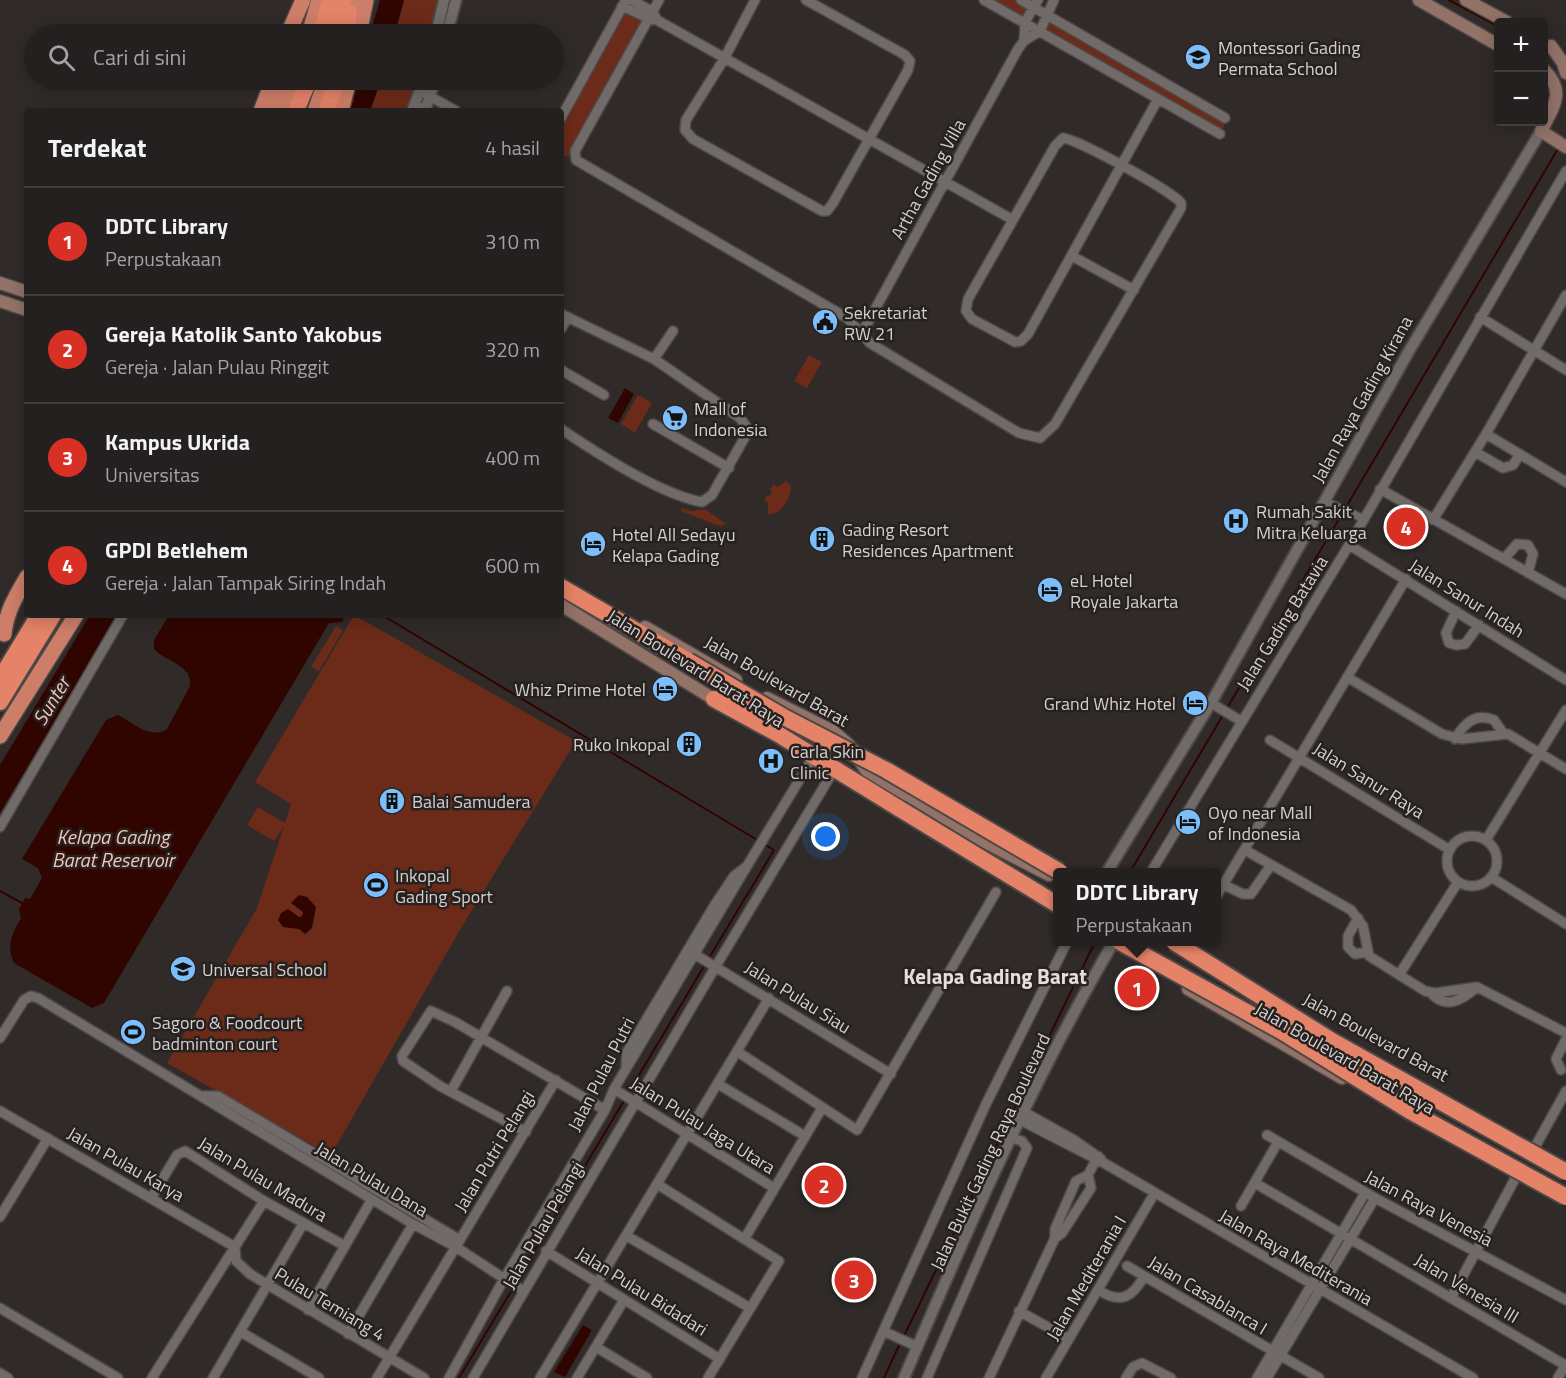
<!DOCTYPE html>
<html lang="id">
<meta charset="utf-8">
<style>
:root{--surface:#24201f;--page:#2c2828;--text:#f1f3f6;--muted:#a3a3a4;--line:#413e3d;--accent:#d93025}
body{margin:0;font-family:"Titillium Web",sans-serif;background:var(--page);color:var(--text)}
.controls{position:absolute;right:18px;top:18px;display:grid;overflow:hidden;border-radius:6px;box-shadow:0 3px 15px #0003}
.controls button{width:54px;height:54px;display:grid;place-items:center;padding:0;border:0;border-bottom:2px solid var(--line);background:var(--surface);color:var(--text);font:30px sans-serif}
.you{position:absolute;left:826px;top:837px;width:21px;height:21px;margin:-15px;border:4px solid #fff;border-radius:50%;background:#1a73e8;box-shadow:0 0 0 9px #1a73e833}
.badge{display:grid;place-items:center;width:39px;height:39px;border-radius:50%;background:var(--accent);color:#fff;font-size:20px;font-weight:700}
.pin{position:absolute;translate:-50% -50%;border:3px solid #fff;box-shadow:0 2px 6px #0006}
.popup{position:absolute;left:1053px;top:868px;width:168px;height:78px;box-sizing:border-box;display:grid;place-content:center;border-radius:6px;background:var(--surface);filter:drop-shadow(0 2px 4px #0005);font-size:20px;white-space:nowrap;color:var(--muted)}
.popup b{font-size:22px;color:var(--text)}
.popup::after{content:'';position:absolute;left:50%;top:100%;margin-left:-12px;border:12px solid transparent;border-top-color:var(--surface)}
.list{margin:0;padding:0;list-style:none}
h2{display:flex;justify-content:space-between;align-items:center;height:78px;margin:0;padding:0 24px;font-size:26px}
h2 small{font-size:20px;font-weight:400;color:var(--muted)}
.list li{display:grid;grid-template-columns:39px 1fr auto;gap:18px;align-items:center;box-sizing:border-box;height:108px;padding:0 24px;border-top:2px solid var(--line)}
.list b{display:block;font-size:22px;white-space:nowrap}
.list p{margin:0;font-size:20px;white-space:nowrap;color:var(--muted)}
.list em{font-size:20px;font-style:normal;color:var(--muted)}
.icon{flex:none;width:33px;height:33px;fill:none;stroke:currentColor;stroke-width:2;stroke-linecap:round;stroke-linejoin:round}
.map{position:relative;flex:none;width:1566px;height:1378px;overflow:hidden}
.search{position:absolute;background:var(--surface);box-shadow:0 3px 15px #0003;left:24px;top:24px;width:540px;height:66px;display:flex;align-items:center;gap:15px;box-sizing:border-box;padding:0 21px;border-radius:33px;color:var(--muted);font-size:22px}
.panel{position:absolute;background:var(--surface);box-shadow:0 3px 15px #0003;left:24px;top:108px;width:540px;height:510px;border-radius:6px}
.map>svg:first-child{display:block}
.green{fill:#6c2b18}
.water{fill:#300500}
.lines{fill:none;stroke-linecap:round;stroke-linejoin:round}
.stream{stroke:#300500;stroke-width:2}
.pedestrian-casing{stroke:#4d4847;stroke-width:10}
.minor-casing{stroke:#4d4847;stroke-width:12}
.tertiary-casing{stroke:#4d4847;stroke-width:14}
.secondary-casing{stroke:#4d4847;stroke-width:15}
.trunk-casing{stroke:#4d4847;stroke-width:18}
.motorway-casing{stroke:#4d4847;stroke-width:20}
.pedestrian{stroke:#706a68;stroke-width:7}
.minor{stroke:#706a68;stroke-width:9}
.tertiary{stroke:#706a68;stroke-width:10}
.secondary{stroke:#937268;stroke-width:12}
.trunk{stroke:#cd7e68;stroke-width:15}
.motorway{stroke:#e48368;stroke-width:16}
.motorway-bridge-casing{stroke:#4d4847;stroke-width:20;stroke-linecap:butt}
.motorway-bridge{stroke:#e48368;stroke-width:16}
.labels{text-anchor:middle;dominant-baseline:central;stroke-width:5;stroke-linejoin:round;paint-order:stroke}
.poi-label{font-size:18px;fill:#d4d0cf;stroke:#272120;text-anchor:start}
.street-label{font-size:18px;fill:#d4d0cf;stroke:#272120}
.water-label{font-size:20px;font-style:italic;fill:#f6c4b6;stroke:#272120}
.quarter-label{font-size:21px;font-weight:bold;fill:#e5dedc;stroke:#272120}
</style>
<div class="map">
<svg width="1566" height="1378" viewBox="0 0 1566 1378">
<rect width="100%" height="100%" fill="#302b29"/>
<path class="green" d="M404 0H444L436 34H395Z
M982 0H1021L1034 7 1025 24Z
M622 6 648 21 575 157 561 156V117Z
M1048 15 1229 116 1220 134 1040 31Z
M381 80H424L412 111H370Z
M809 355 822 362 807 388 794 381Z
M638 395 652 403 635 433 621 424Z
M786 481 791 486C790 499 782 515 768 514V503L765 501 766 495 770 496 772 492 770 489 774 484 777 487Z
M682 508 691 511 705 509 726 524 720 526 681 511Z
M354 615 576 741 461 928 331 1155 167 1063 257 908 284 826 274 841 247 825 258 807 285 823 291 804 255 782Z
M336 626 343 630 319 671 311 667Z"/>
<path class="water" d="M380 0H404L395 34H370Z
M357 80H381L370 111H349Z
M625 388 634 394 618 423 608 418Z
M90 615H118L0 813V765Z
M169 615H344L343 622 329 623 104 1003 92 1008 14 963C6 945 12 934 21 918L19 909 25 898 30 899 42 878 38 868 22 859 106 720 118 715C133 723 151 740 167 729L190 686C193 665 166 662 154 649V640Z
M299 895 307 897 316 907 312 928 305 934 299 929 283 927 278 920 281 913 288 909 299 917 302 916 303 912 291 903Z
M583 1325 592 1330 565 1377 554 1372Z"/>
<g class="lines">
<path class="stream" d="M1449 0 1498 26
M1544 50 1550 53
M382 615 759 841
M344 617 366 615
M1226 710 1559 147
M1130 872 1223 715
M0 891 22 903
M709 958 774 850 764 844
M627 1095 706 963
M515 1283 625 1099
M904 1336 1095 942
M459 1378 513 1288
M884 1378 901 1341"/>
<g class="pedestrian-casing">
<path id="pedestrian" d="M1325 501 1364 519"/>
</g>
<g class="minor-casing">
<path id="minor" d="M632 0 653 12 657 20 1013 220
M659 0 575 151 576 160 847 318 870 343 1019 433 1040 438 1055 424 1181 208V203C1174 192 1077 139 1063 138L1055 146 968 299 966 311 972 319 1015 342 1021 341 1028 334 1158 99
M755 0 724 59 686 120 685 130 693 139 822 211H827L833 203 908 70 910 61 905 55 806 0
M984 0 1220 134
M1021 0 1225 118
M622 6 652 20
M1024 41 1025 22 1038 0
M426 94 456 111
M561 118 626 0
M1072 256 1134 290
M561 314 654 359 740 418 749 430 712 495 702 502C662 495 595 452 561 429
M1480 317 1566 370
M561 329 568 317
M862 333 1018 49 1024 41 1040 31 1054 0
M654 359 673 331
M561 370 604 395
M653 424 729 468
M1486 434 1566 482
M1475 452 1503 468 1513 465 1520 454
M1380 489 1566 594
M1433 520 1486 434 1566 295
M1349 545 1566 680
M1504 559 1517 544 1528 545 1533 554 1528 573
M1456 611 1446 633 1449 643 1456 645 1465 644 1479 625
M1347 677 1442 734 1461 739 1508 734 1566 769
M1211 703 1241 721
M1455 739C1464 724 1475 712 1494 720L1503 733
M1270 740 1450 850
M0 827 123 615
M1447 861a25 25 0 1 1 50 0a25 25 0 1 1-50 0Z
M1486 840 1566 710
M1245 850 1351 910 1363 926 1369 956 1425 991 1435 993 1477 987 1566 1033
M1151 872 1349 545 1566 171
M1491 877 1566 924
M1224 885 1243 894H1251L1271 865
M1216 897 1406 579
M1358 918 1348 936V947L1355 954 1368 952
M691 952 891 1074
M719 961 831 775
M1399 975 1458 882
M1431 993C1446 1010 1462 1000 1477 987
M0 1038 24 1000 31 996 38 998 413 1224 456 1247 523 1291
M738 1052 857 1130 996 892
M626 1066 627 1052 714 906 734 876 747 866 811 761
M1561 1070 1556 1059 1566 1039
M718 1084 805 1136
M614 1089 774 1188
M451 1091 507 991
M204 1096H218L460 1240
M0 1111 235 1247
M1024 1112 1074 1140 1101 1159
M1020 1120 1104 1163 1473 1378
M526 1132 440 1086 403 1061 402 1056 431 1011 455 1022 605 1110
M1267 1135 1375 1198 1566 1300
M1535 1147 1566 1091
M1255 1183 1565 1365
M657 1184 779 1261 708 1378
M151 1198 177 1155 185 1151 264 1201 345 1246
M1241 1206 1278 1142
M0 1217 48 1138
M627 1236 750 1308
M745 1238 822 1108
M1055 1238 1062 1233 1091 1188 1088 1175 1098 1156
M235 1247 236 1261 250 1274 424 1378
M546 1251 720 1359
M1127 1266 1319 1378
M1100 1291C1121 1304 1133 1297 1144 1276
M1451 1298 1517 1175
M0 1308 118 1378
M308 1310 372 1199
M1019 1311 1069 1339
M883 1331 918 1347
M241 1332 319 1378
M348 1334 413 1224
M596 1347 647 1378
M0 1373 8 1378
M152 1378 264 1201
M213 1378 303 1224
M377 1378 556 1080
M449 1378 504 1279 605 1110 614 1089 747 866
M473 1378 716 966
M540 1378 769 998
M577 1378 624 1300
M862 1378 986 1104 1067 942
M927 1378 1027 1148 1022 1141 1011 1138
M989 1378 1055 1238V1229L1076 1181 1088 1175
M1046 1378 1154 1194
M1126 1378 1133 1367 1142 1363 1171 1378
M1257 1378 1365 1193
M1267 1378 1375 1198
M1558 1378 1566 1364"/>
</g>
<g class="tertiary-casing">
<path id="tertiary" d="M436 34 444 0
M447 34 456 0
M414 108H426L435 80
M412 111 424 80
M1107 872 1211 703 1409 351 1541 131
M904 1378C967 1230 1032 1082 1113 943"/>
</g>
<g class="secondary-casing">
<path id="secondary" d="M1419 0 1498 45
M1466 0 1507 22
M1551 46 1563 63 1566 73
M1544 70C1566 91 1554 106 1541 131L1566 147
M0 283 27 292
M0 301 27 310
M561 605 720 703
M645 627 736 680
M767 698 833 731 849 745 866 770 983 841 1049 875
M1188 989 1342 1078"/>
</g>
<g class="trunk-casing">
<path id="trunk" d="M346 23 352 0
M288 34 303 0
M309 34 319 0
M359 34 366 0
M261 111 273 80
M273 111 284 80
M287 111 298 80
M315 111 326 80
M341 111 349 80
M4 634C6 612 16 596 27 577
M0 736 76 615"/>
</g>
<g class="motorway-casing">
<path id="motorway" d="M321 34 330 0
M333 34 343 0
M346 34 349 13
M296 111 309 80
M326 111 337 80
M561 587 688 661
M0 679 39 615
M714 699 778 734 900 809
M0 702 53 615"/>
</g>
<use href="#pedestrian" class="pedestrian"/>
<use href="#minor" class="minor"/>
<use href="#tertiary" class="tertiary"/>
<use href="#secondary" class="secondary"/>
<use href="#trunk" class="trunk"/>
<use href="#motorway" class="motorway"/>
<g class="motorway-bridge-casing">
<path id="motorway-bridge" d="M688 661 782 716 886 770 1060 872
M900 809 1058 905
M1120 942 1281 1031 1410 1111 1566 1197
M1174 942 1332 1041 1566 1172"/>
</g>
<use href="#motorway-bridge" class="motorway-bridge"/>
</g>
<defs>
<g id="school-disc" transform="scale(1.35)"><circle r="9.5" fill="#7cbef9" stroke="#272120"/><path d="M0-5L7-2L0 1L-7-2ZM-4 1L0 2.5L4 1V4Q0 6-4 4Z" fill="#111"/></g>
<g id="civic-disc" transform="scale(1.35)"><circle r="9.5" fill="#7cbef9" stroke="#272120"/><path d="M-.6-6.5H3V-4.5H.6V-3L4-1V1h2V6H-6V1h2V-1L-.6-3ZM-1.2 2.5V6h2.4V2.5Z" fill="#111"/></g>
<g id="supermarket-disc" transform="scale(1.35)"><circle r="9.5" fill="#7cbef9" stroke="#272120"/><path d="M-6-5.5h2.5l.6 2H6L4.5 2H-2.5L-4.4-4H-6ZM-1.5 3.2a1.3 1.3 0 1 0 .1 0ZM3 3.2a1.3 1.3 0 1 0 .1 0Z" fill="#111"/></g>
<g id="hospital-disc" transform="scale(1.35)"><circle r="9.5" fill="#7cbef9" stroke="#272120"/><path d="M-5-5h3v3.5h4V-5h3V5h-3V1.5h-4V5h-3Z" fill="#111"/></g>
<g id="building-disc" transform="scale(1.35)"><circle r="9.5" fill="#7cbef9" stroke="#272120"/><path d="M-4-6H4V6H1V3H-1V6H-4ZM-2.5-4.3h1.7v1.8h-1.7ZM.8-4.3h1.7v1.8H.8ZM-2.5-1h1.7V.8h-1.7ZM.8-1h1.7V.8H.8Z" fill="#111"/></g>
<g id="hotel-disc" transform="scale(1.35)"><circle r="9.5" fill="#7cbef9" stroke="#272120"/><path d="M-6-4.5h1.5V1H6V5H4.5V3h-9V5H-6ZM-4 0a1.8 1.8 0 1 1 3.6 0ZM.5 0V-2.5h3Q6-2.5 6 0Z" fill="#111"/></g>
<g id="stadium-disc" transform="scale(1.35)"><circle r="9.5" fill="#7cbef9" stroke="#272120"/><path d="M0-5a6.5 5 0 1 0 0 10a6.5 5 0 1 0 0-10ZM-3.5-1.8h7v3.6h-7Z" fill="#111"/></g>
</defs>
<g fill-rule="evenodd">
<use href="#school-disc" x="1198" y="57"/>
<use href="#civic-disc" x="825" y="322"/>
<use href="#supermarket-disc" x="675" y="418"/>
<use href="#hospital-disc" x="1236" y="521"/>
<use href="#building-disc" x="822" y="539"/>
<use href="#hotel-disc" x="593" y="544"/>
<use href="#hotel-disc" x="1050" y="590"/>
<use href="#hotel-disc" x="665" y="689"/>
<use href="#hotel-disc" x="1195" y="703"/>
<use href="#building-disc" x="689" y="744"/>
<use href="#hospital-disc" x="771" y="761"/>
<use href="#building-disc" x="392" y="801"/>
<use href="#hotel-disc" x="1188" y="822"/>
<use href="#stadium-disc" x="376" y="885"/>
<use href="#school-disc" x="183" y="969"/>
<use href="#stadium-disc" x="133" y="1032"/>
</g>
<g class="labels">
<g class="poi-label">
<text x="1218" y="47">Montessori Gading<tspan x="1218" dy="21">Permata School</tspan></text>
<text x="844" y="312">Sekretariat<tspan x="844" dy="21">RW 21</tspan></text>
<text x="694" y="408">Mall of<tspan x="694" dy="21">Indonesia</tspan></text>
<text x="1256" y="511">Rumah Sakit<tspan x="1256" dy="21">Mitra Keluarga</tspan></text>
<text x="842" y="529">Gading Resort<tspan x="842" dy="21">Residences Apartment</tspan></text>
<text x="612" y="534">Hotel All Sedayu<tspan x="612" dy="21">Kelapa Gading</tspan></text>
<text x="1070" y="580">eL Hotel<tspan x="1070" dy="21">Royale Jakarta</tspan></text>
<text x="646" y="689" text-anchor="end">Whiz Prime Hotel</text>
<text x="1176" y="703" text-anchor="end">Grand Whiz Hotel</text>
<text x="670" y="744" text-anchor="end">Ruko Inkopal</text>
<text x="790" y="751">Carla Skin<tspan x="790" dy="21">Clinic</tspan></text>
<text x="412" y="801">Balai Samudera</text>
<text x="1208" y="812">Oyo near Mall<tspan x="1208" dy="21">of Indonesia</tspan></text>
<text x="395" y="875">Inkopal<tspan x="395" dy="21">Gading Sport</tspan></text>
<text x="202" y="969">Universal School</text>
<text x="152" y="1022">Sagoro &amp; Foodcourt<tspan x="152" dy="21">badminton court</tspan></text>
</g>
<g class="street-label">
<text transform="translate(928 179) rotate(-61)">Artha Gading Villa</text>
<text transform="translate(1362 399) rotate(-61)">Jalan Raya Gading Kirana</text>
<text transform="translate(1467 598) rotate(32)">Jalan Sanur Indah</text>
<text transform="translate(1282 623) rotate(-58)">Jalan Gading Batavia</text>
<text transform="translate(696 668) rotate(32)">Jalan Boulevard Barat Raya</text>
<text transform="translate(777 681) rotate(30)">Jalan Boulevard Barat</text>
<text transform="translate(1369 780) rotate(32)">Jalan Sanur Raya</text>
<text transform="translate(798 997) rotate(32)">Jalan Pulau Siau</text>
<text transform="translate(1376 1037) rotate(29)">Jalan Boulevard Barat</text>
<text transform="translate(1345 1058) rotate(30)">Jalan Boulevard Barat Raya</text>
<text transform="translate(601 1074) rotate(-63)">Jalan Pulau Putri</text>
<text transform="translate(703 1125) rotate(32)">Jalan Pulau Jaga Utara</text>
<text transform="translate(494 1151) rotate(-59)">Jalan Putri Pelangi</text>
<text transform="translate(990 1152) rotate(-65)">Jalan Bukit Gading Raya Boulevard</text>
<text transform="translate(126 1164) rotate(30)">Jalan Pulau Karya</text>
<text transform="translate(263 1179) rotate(31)">Jalan Pulau Madura</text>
<text transform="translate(372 1179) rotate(31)">Jalan Pulau Dana</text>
<text transform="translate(1429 1208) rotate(28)">Jalan Raya Venesia</text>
<text transform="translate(543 1225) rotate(-60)">Jalan Pulau Pelangi</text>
<text transform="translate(1296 1257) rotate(30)">Jalan Raya Mediterania</text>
<text transform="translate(1086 1278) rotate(-60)">Jalan Mediterania I</text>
<text transform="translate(1467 1288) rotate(31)">Jalan Venesia III</text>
<text transform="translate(642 1291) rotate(32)">Jalan Pulau Bidadari</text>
<text transform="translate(1208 1295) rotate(31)">Jalan Casablanca I</text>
<text transform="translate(330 1304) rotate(31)">Pulau Temiang 4</text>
</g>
<g class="water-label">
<text transform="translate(51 701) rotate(-59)">Sunter</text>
<text x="113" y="836">Kelapa Gading<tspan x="113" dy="23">Barat Reservoir</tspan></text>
</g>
<g class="quarter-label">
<text x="995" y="976">Kelapa Gading Barat</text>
</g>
</g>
</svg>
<div class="controls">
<button>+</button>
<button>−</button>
</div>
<div class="you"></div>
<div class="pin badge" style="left:1137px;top:988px">1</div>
<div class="popup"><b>DDTC Library</b>Perpustakaan</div>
<div class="pin badge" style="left:824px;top:1185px">2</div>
<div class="pin badge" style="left:854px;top:1280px">3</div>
<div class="pin badge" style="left:1406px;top:527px">4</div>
<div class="search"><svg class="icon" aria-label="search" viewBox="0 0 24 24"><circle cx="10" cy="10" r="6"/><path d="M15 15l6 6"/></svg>Cari di sini</div>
<section class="panel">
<h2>Terdekat<small>4 hasil</small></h2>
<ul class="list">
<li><span class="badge">1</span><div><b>DDTC Library</b><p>Perpustakaan</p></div><em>310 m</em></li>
<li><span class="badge">2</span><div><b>Gereja Katolik Santo Yakobus</b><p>Gereja · Jalan Pulau Ringgit</p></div><em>320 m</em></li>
<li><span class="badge">3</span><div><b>Kampus Ukrida</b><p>Universitas</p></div><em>400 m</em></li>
<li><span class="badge">4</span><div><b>GPDI Betlehem</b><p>Gereja · Jalan Tampak Siring Indah</p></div><em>600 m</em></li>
</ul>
</section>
</div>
